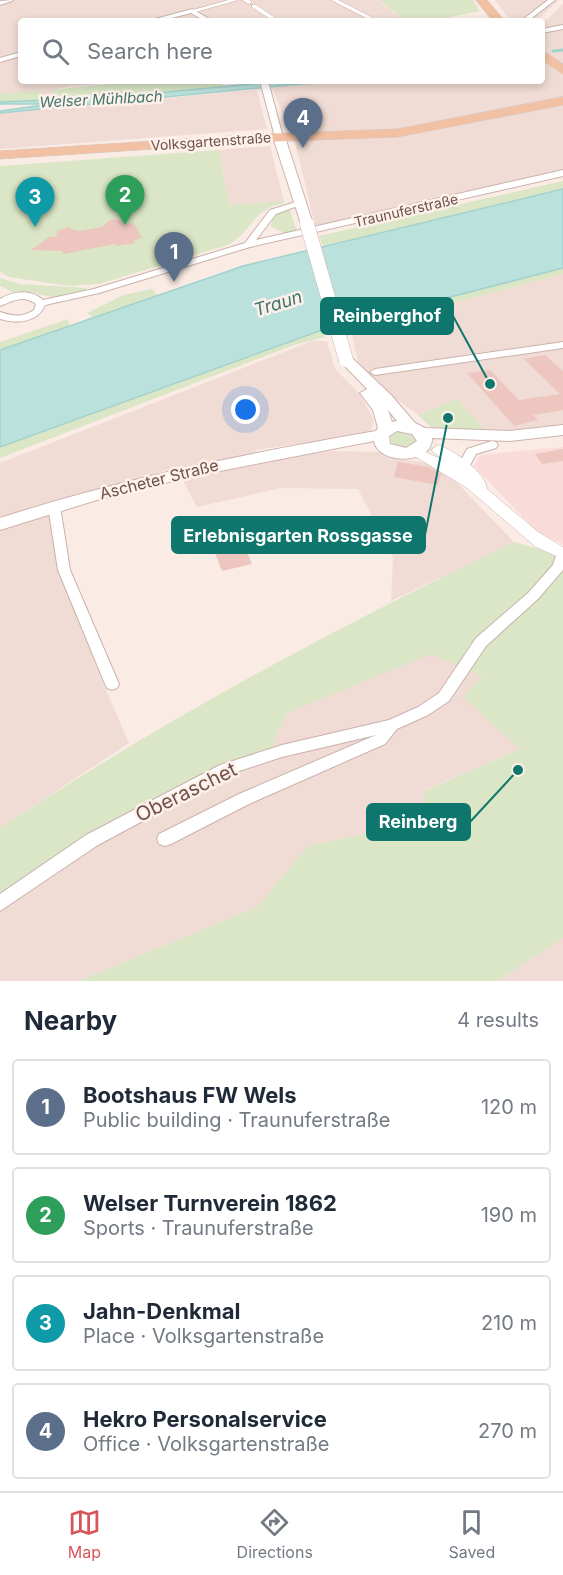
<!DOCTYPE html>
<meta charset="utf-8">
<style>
:root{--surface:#fff;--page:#f2f2f3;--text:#1f2937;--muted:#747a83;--line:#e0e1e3;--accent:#d75659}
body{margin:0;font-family:Inter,sans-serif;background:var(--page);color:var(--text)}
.you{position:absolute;left:246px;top:410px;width:21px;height:21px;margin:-15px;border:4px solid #fff;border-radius:50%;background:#1a73e8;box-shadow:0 0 0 9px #1a73e833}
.badge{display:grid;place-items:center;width:39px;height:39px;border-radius:50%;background:var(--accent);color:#fff;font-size:20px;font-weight:700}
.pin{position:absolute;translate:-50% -50px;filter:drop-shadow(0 2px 3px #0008)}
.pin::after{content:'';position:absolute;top:32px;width:21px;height:18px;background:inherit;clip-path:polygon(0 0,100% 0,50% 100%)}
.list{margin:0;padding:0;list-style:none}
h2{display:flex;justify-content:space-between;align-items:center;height:78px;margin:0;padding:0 24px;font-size:26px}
h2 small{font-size:20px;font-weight:400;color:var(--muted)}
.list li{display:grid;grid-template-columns:39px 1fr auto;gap:18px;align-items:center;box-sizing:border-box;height:96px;margin:0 12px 12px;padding:0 12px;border:2px solid var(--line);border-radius:6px}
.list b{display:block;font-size:22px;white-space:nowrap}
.list p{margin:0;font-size:20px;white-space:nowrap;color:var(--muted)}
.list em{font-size:20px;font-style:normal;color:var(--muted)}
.icon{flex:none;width:33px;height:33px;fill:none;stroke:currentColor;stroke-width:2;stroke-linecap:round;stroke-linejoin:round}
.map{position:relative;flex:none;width:563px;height:981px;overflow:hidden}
.search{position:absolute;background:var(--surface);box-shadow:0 3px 9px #0003;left:18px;right:18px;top:18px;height:66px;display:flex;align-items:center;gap:15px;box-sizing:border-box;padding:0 21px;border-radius:6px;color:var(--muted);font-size:22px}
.sheet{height:510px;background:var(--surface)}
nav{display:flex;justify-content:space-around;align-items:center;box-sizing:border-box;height:84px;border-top:2px solid var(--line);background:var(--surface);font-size:16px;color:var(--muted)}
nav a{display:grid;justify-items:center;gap:3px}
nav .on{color:var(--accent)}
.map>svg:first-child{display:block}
.residential{fill:#f0dcd4}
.commercial{fill:#f9dbd9}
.green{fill:#dae6c5}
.water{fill:#bbe1dd;stroke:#a3d2cd;stroke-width:1.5}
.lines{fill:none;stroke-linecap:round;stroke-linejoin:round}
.stream{stroke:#a3d2cd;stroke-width:3}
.building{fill:#ecc6bf}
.pedestrian-casing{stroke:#cab2ac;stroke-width:1}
.minor-casing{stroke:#cab2ac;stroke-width:2}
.tertiary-casing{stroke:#cab2ac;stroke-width:1}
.secondary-casing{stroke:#ceb3ad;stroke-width:2}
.primary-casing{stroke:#d4caca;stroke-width:1}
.pedestrian{fill:#fff;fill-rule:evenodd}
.minor{fill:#fff;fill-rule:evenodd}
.tertiary{fill:#fff;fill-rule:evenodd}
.secondary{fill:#fff;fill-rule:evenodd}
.primary{fill:#f2c1a3;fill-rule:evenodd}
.secondary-bridge-casing{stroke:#ceb3ad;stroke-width:15;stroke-linecap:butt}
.secondary-bridge{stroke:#fff;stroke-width:14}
.labels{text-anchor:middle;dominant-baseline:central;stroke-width:5;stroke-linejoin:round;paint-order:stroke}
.far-street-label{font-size:14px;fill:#70504d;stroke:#fdf1ea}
.far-water-label{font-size:15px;font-style:italic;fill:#427470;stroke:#fdf1ea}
.street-label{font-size:16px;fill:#70504d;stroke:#fdf1ea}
.water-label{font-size:18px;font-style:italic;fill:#427470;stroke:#fdf1ea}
.near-street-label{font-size:20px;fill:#70504d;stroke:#fdf1ea}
.leader{fill:none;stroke:#0f766e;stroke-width:2}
.callout-dot{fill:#0f766e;stroke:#fdf1ea;stroke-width:2}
.callout{fill:#0f766e;stroke:#0f766e;stroke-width:2}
.callout-label{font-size:18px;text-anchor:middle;font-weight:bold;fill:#fff}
</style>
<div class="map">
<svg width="563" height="981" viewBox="0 0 563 981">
<rect width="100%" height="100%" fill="#faece5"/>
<path class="residential" d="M0 0H387L380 2 406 21H21V81H137L70 86 52 90 53 94 40 96 0 94Z
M495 0H559L536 21H511Z
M563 4V172L316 229 296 146 272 88 332 81H542V24Z
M257 90 267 129 0 149V113Z
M270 146 284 201 229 205 219 150Z
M563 274V428L522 433 486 431 457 399 418 415 371 381 359 367 351 330Z
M312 341H327L335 369 360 394 374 420 370 433 255 450 260 461 332 451 378 452 399 459 439 464 514 542 391 601 393 558 358 489 281 488 197 507 176 468 47 503 58 569 104 686 129 743 0 828V463Z
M431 653 482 676 464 697 520 749 425 790 429 820 308 846 257 907 78 981H0V896L71 853 265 761 287 713Z
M563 938V981H497Z"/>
<path class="commercial" d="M563 447V544L537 532 474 466 480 455Z"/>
<path class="green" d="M387 0H473L480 11 432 21H406L380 1Z
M137 81H221L223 86 103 98 0 102V94L39 91 41 96 53 94 52 90Z
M219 150 229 205 284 201V203C251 210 254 230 228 245L99 284 69 286 9 277 0 272V166Z
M563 181V189L323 246 319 236Z
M290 210 297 232 284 233 271 226C273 214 279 212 290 210Z
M563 268V274L351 330 350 322 361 318Z
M0 278 20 284 86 288V292L56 298 30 292H13L0 286Z
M152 289 158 296 94 318 87 313 123 295Z
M68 319 70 326 0 350V342Z
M322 330 325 337 294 345 0 458V447Z
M457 399 486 431 431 427 418 415Z
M400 430 411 433 417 440 415 443 408 448 393 445 389 436Z
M514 542 563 556V938L497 981H78L257 907 308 846 428 820 424 791 520 749 463 697 482 676 431 654 287 713 265 761 71 853 0 896V828C164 720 338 626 514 542Z"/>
<path class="water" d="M281 81H332L0 113V111L51 104H0V102L103 98Z
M563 189V268L322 330 0 447V350L243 266Z"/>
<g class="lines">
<path class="stream" d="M553 51 563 50"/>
</g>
<path class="building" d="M111 219 125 221 126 224 134 223 142 238 134 240 135 243 116 246 115 244 64 254 62 251 31 250 49 237 58 236 56 232 67 227 78 231 102 227Z
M545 355 563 371V410L533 415 538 420 514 426 467 373 490 370 519 400 560 394 524 359Z
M563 449V461L542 464 535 454Z
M398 462 429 467 441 474 438 485 394 477Z
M232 517 252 564 222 571 203 523Z"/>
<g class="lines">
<g class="pedestrian-casing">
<path id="pedestrian" d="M229 0H238L192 13 189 11Z
M242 0H249L252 2 249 4Z
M331 0H338L379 21H372Z
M252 5H256L280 21H273L252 7Z"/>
</g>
<g class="minor-casing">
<path id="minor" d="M13 0 12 1 0 5V1Z
M548 0H555L528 21H521Z
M192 9 213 21H205L191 13 160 21H148Z
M563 25V29L542 33V29Z
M21 52V56L0 62V58Z
M260 81H268L283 137 282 139 275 137Z
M563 170V176L250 247 99 293 45 305C38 323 16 324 0 319V312C13 316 21 318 34 310L36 304C23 294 13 301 0 306V299C14 291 30 289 43 300L94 289 245 243 270 210 299 201 302 202 303 204 276 214 256 240Z
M563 342V348L375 375 370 372 375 369Z
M492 441 496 442 498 445 496 448 476 454 468 469H460L458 466 467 449Z
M54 502 60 506 70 570 119 684 117 688 112 690 107 688 105 684 58 570 48 506Z
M563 549V570L538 599 486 646 449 701 428 715 397 729 385 744 249 804 171 844 165 846 159 844 157 839 159 834 239 794 376 735 282 757 230 774 98 845 0 911V894L86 835 220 765 282 745 389 720 418 707 439 693 476 638 528 593 553 565 558 550Z"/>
</g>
<g class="tertiary-casing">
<path id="tertiary" d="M438 445C454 450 486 473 487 489L538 532 563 547V559L536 547 467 488 408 452 415 447 443 460 431 450Z"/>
</g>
<g class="secondary-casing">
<path id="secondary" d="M279 134 285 137 313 224 311 227H303L301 224 273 137Z
M346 356 351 357 391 395 415 423 425 428 510 431 563 425V435L510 441 432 438C433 465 378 465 374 441L189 477 97 500 0 530V518C123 478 249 453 376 431L378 428 373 410 360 393 367 389 339 360ZM388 410 397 421 392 422ZM397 431 412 434 417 441 406 448 390 444 389 436Z"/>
</g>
<g class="primary-casing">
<path id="primary" d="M476 0H487L505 21H493Z
M542 50 563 64V74L542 60Z
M563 97V105L397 137 260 142 0 159V151L260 134 397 129Z"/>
</g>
<use href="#pedestrian" class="pedestrian"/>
<use href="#minor" class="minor"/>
<use href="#tertiary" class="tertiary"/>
<use href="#secondary" class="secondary"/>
<use href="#primary" class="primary"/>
<g class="secondary-bridge-casing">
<path id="secondary-bridge" d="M307 224 346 360"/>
</g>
<use href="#secondary-bridge" class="secondary-bridge"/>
</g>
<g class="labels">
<g class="far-street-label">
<text transform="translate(211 141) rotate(-4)">Volksgartenstraße</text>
<text transform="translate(406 210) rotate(-13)">Traunuferstraße</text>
</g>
<g class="far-water-label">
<text transform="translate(101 99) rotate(-3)">Welser Mühlbach</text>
</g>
<g class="street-label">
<text transform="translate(159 479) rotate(-14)">Ascheter Straße</text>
</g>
<g class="water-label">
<text transform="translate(278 303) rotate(-17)">Traun</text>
</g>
<g class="near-street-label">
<text transform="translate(186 792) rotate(-26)">Oberaschet</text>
</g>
</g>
<path class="leader" d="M490 384L453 316M448 418L425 535M518 770L470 822"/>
<g class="callout-dot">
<circle cx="490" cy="384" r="6"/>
<circle cx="448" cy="418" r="6"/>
<circle cx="518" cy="770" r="6"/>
</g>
<g class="callout">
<rect x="321" y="298" width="132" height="36" rx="6"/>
<rect x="172" y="517" width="253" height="36" rx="6"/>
<rect x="367" y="804" width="103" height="36" rx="6"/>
</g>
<g class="callout-label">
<text x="387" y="322">Reinberghof</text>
<text x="298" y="542">Erlebnisgarten Rossgasse</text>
<text x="418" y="828">Reinberg</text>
</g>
</svg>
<div class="you"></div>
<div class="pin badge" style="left:174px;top:282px;background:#5c6f8a">1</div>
<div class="pin badge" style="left:125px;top:225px;background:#2e9e5b">2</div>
<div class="pin badge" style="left:35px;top:227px;background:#0f9aa8">3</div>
<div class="pin badge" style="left:303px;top:148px;background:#5c6f8a">4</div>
<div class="search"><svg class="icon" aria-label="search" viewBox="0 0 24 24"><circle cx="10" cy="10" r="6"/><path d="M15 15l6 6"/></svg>Search here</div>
</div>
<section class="sheet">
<h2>Nearby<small>4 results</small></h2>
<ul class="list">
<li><span class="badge" style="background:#5c6f8a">1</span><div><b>Bootshaus FW Wels</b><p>Public building · Traunuferstraße</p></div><em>120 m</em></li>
<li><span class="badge" style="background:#2e9e5b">2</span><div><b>Welser Turnverein 1862</b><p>Sports · Traunuferstraße</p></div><em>190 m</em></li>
<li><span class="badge" style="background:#0f9aa8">3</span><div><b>Jahn-Denkmal</b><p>Place · Volksgartenstraße</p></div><em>210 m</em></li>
<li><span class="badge" style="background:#5c6f8a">4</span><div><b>Hekro Personalservice</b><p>Office · Volksgartenstraße</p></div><em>270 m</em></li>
</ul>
</section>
<nav>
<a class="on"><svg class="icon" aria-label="map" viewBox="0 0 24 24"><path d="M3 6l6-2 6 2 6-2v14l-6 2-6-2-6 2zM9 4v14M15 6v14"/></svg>Map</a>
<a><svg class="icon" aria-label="directions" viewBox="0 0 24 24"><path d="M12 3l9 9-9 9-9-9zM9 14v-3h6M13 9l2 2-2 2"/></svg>Directions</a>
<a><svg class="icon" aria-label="saved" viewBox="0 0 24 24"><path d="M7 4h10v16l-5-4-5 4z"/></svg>Saved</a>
</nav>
